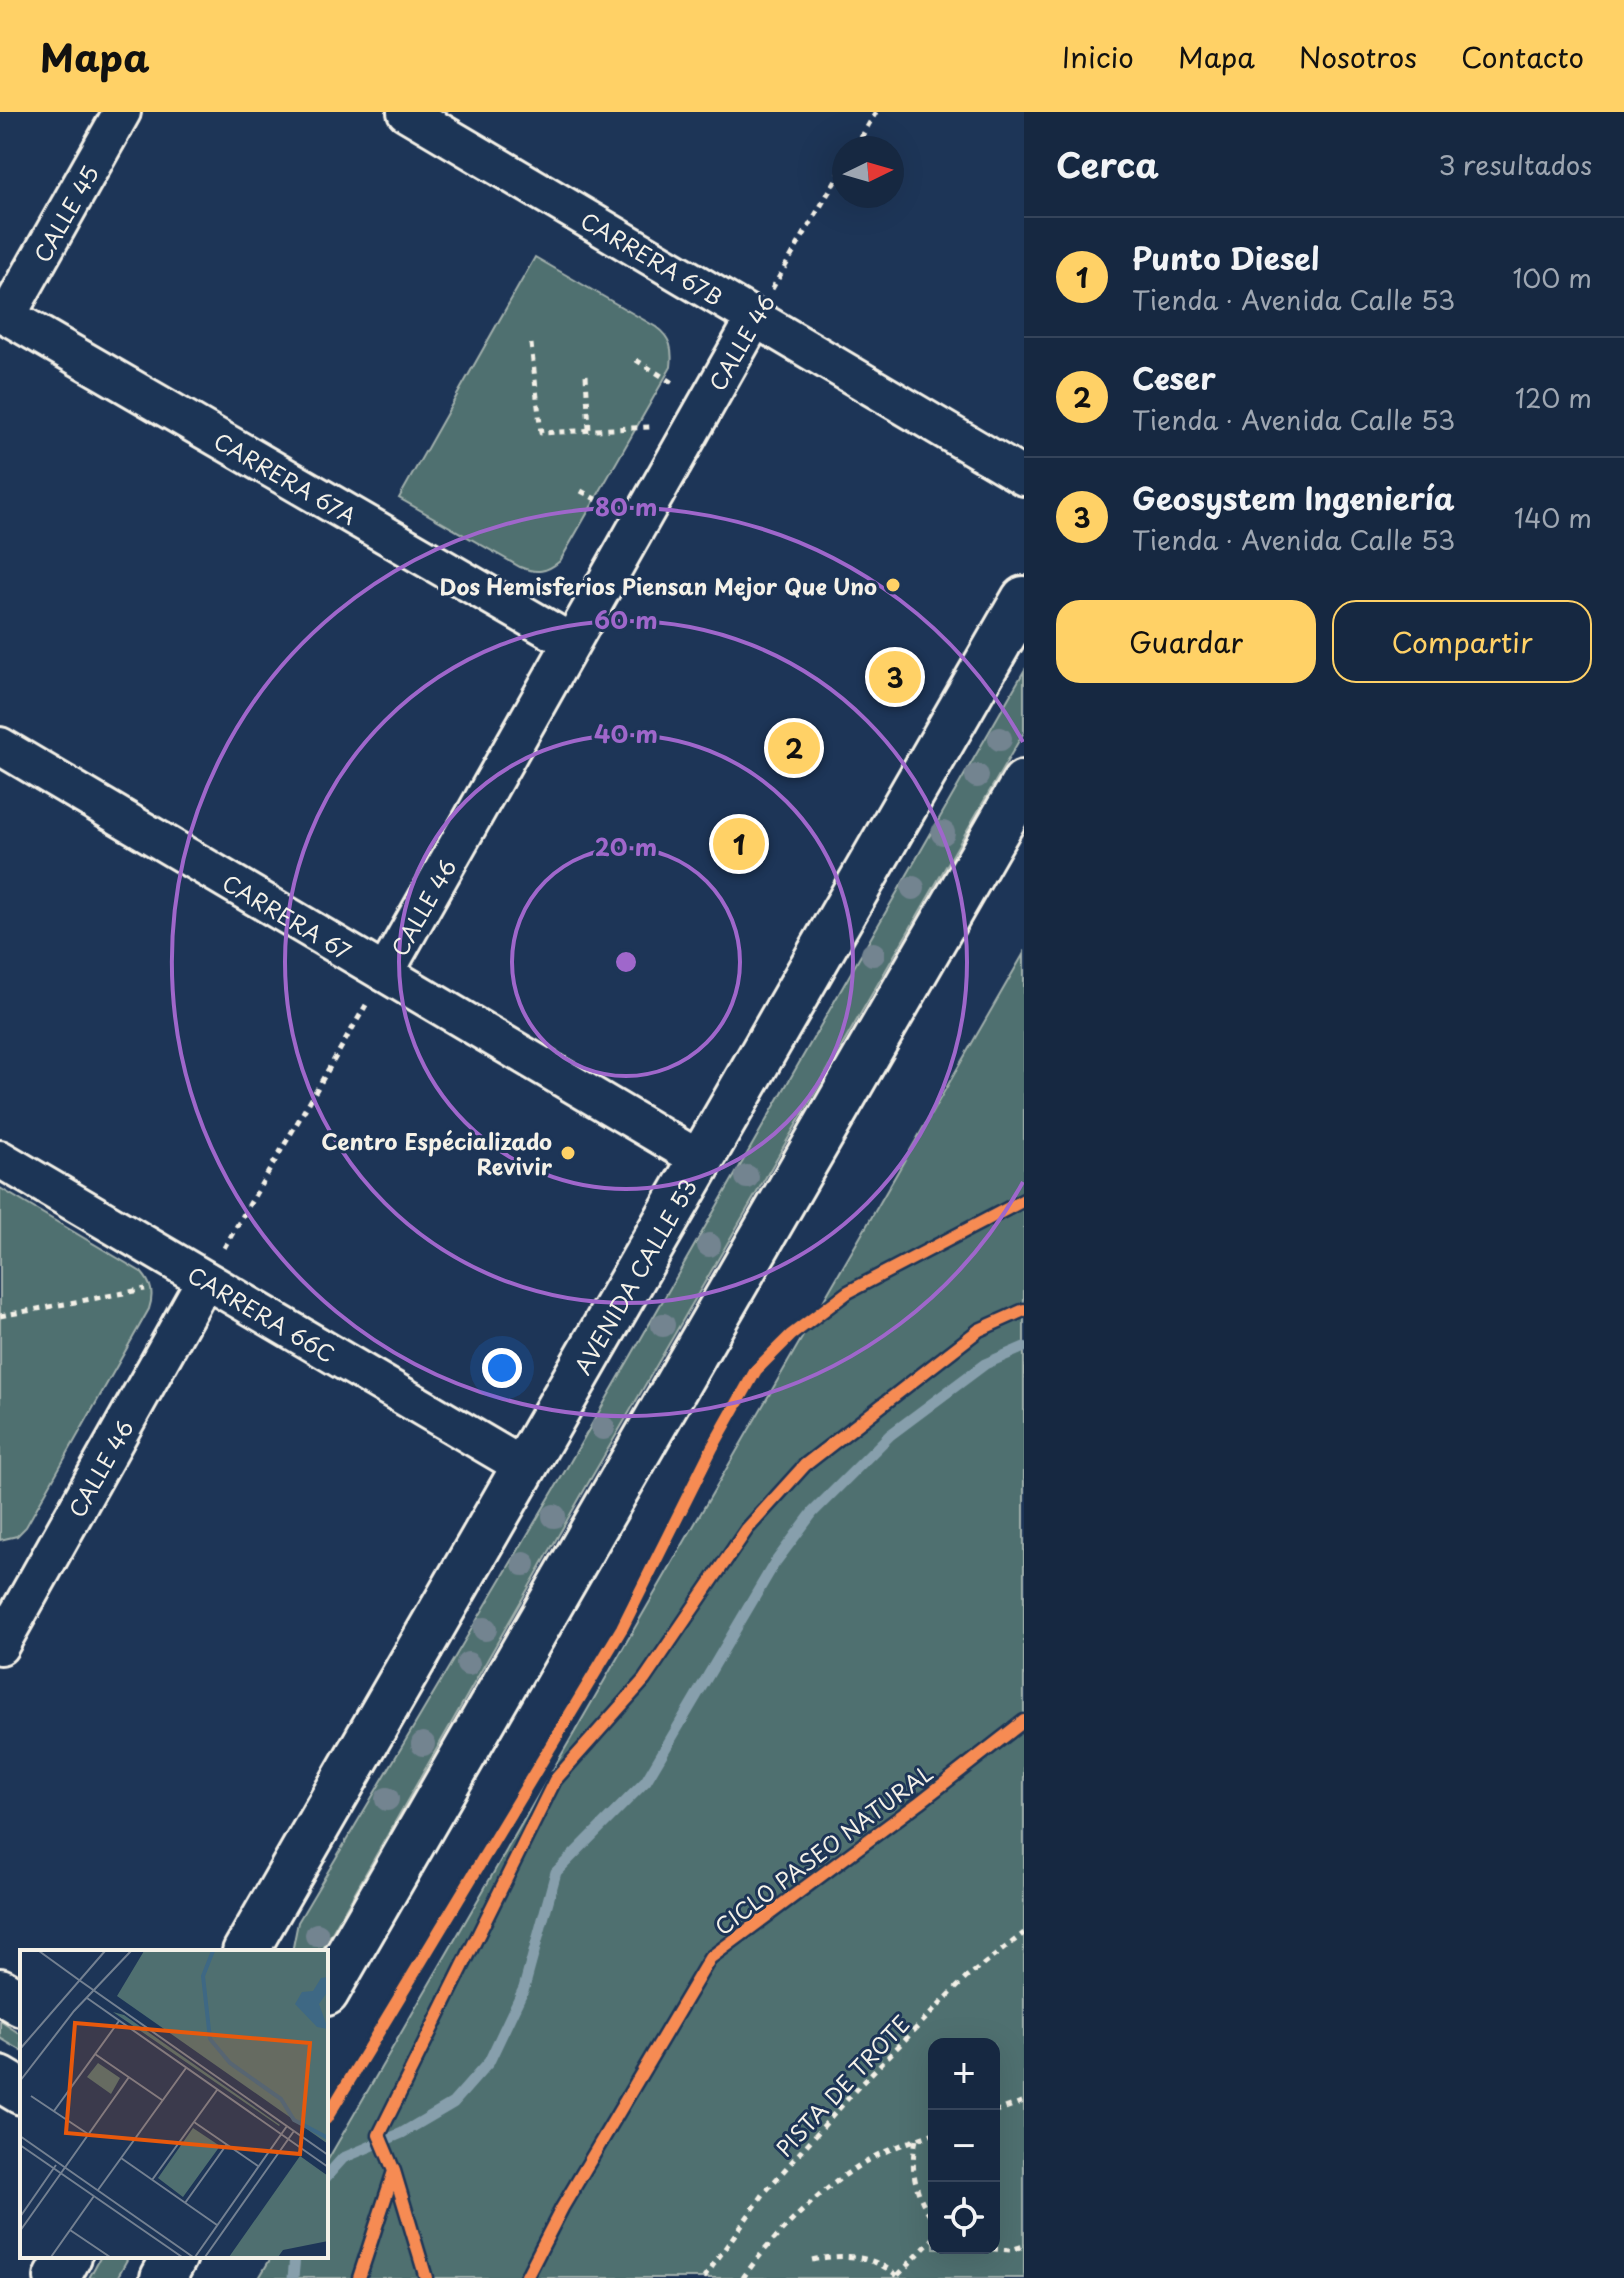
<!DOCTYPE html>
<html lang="es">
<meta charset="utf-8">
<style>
:root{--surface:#162841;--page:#1f3048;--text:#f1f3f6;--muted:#9ea6b1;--line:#35445a;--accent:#ffd166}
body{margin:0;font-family:"Playpen Sans",sans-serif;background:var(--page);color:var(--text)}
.controls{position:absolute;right:24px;bottom:24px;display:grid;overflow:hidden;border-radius:16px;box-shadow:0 8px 32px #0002}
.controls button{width:72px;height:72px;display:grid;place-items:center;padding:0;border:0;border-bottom:2px solid var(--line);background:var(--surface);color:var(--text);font:40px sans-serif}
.compass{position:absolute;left:832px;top:24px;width:72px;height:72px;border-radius:50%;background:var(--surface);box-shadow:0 8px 32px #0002;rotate:85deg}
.you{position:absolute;left:502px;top:1256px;width:28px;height:28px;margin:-20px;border:6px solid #fff;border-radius:50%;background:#1a73e8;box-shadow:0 0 0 12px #1a73e833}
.badge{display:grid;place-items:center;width:52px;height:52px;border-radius:50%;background:var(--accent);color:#111;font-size:26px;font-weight:700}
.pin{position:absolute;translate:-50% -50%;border:4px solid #fff;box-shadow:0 2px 8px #0006}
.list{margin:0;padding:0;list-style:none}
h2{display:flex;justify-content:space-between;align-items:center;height:104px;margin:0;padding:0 32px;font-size:34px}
h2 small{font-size:26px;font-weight:400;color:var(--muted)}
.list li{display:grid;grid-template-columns:52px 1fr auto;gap:24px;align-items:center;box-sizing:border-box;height:120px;padding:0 32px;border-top:2px solid var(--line)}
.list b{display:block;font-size:30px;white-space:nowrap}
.list p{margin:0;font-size:26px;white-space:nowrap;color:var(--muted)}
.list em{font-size:26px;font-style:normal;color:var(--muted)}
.actions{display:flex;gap:16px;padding:24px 32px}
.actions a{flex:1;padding:18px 0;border:2px solid var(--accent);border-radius:24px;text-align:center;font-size:28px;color:var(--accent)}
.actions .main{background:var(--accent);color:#111}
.icon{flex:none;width:44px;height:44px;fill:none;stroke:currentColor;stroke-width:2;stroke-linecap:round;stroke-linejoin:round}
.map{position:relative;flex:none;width:1024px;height:2166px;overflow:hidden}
header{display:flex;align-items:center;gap:48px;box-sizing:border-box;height:112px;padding:0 40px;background:var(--accent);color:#111}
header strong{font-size:38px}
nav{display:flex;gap:44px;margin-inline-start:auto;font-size:28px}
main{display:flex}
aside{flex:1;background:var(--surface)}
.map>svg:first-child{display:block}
.green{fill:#4f6f70;stroke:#a2b0ac;stroke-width:2;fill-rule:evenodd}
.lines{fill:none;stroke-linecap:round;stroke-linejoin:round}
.stream{stroke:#879fac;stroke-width:11}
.minor-casing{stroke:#f4f1e8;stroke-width:42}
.tertiary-casing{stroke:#f4f1e8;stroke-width:50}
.secondary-casing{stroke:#f4f1e8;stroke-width:50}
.path{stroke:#f4f1e8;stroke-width:5;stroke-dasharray:6 6;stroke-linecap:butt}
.minor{stroke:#1d3557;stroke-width:36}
.tertiary{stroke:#1d3557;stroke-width:44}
.secondary{stroke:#1d3557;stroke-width:44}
.cycleway-casing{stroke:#1d3557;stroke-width:17}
.cycleway{stroke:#f68b52;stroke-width:12}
.tree{fill:#738490}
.ring{fill:none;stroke:#9f67cb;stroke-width:4}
.poi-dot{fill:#ffd166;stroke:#1d3557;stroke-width:3}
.labels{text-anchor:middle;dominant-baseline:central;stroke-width:6;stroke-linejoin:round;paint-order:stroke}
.street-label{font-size:22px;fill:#f4f1e8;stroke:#1d3557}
.poi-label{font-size:22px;font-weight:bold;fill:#f4f1e8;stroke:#1d3557;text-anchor:end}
.inset-river{fill:none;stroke:#3e6884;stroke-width:4}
.inset-road{fill:none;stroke:#738091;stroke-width:2}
.view{fill:#e8590c;fill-opacity:0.15;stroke:#e8590c;stroke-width:4}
.inset-edge{fill:none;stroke:#f4f1e8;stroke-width:4}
.centre{fill:#9f67cb;stroke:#1d3557;stroke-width:4}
.ring-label{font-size:24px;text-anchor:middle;font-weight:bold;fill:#9f67cb;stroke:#1d3557;stroke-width:6;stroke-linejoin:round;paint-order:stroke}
</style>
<header>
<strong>Mapa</strong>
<nav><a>Inicio</a><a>Mapa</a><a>Nosotros</a><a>Contacto</a></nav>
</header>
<main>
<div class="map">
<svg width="1024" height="2166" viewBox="0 0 1024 2166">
<rect width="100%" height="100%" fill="#1d3557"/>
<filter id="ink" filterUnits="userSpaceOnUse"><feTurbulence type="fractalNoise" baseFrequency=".0125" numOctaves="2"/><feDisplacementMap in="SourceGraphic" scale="16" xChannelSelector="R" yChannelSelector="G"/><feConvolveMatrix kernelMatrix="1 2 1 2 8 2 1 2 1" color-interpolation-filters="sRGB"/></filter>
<g filter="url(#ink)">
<path class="green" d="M535 145 656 215C671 226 673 237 671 255L560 449C547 460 537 462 520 455L399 386Z
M1024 559V620L586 1375 321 1840H292L298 1810 561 1366Z
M1024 841V2166H259L272 2144H326V2051ZM934 1932H994V2136H934Z
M0 1076 141 1160C152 1172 154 1182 149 1197L26 1415 17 1424 0 1428Z
M0 1909 22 1923V1939L0 1926Z
M101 2144H129L117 2166H89Z"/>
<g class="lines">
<path class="stream" d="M326 2065 343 2046 402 2021 453 1991 489 1950 524 1876 556 1760 646 1669 774 1452 813 1400 890 1323 985 1252 1024 1235
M293 2166 295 2144"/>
<g class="minor-casing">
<g id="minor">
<path id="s1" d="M406 0 1024 365"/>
<path id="s2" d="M0 200 571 530"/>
<path id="s3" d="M7 204 122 0"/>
<path id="s4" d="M0 634 701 1048"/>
<path id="s5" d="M385 861 755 206"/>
<path id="s6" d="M0 1047 524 1355"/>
<path id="s7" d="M0 1534 205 1168"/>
</g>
</g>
<g class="tertiary-casing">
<path id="tertiary" d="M0 1879 22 1892
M0 1967 22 1980"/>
</g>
<g class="secondary-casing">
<g id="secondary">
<path id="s8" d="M245 1840 1024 487"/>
<path d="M326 1881 1024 671"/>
<path d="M57 2166 69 2144"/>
<path d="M163 2166 175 2144"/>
</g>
</g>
<path class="path" d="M855 36 876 0
M772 177 844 54
M531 232 541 321 650 315
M636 248 676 273
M586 263 589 318
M581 379 608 394
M224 1136 366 893
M0 1204 145 1177
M994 2000 1024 1989
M916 2028C909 2056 916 2086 934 2108
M980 2136 1010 2138 1024 2134
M812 2148C845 2141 874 2143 900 2166
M898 2163 934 2126
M704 2166 765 2080 859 1974 966 1866 1024 1821
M743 2166C770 2126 828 2070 870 2047 890 2036 913 2029 934 2021"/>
<use href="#minor" class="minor"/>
<use href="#tertiary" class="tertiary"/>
<use href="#secondary" class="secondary"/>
<g class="cycleway-casing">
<path id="cycleway" d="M326 2007 622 1516 712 1336 756 1258 791 1223 848 1180 1024 1088
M359 2166 394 2059
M426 2166 394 2059 379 2023 555 1668 644 1568 747 1417 805 1353 979 1218 1024 1198
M526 2166 562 2096 710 1846 920 1690 1024 1609"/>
</g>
<use href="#cycleway" class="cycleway"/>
</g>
<g class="tree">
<circle cx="1000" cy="627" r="12"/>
<circle cx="977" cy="664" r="12"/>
<circle cx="943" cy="721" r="12"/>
<circle cx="913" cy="776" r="12"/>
<circle cx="873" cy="842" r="12"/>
<circle cx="747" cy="1065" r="12"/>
<circle cx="709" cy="1133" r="12"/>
<circle cx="663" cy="1213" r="12"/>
<circle cx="603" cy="1316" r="12"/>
<circle cx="554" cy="1404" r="12"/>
<circle cx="524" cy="1452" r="12"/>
<circle cx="485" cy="1517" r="12"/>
<circle cx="468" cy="1552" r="12"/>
<circle cx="423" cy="1632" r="12"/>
<circle cx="387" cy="1687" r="12"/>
<circle cx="317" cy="1823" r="12"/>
</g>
</g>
<g class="ring">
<circle cx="626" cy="850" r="114"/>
<circle cx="626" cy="850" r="227"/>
<circle cx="626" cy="850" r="341"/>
<path d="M1023 1070A454 454 0 1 1 1023 630"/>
</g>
<g class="poi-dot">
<circle cx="893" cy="473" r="8"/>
<circle cx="568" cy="1041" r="8"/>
</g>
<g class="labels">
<g class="street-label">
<text stroke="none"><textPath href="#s3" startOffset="118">CALLE 45</textPath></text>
<text stroke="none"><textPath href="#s1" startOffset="286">CARRERA 67B</textPath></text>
<text transform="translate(741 230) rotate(-60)">CALLE 46</text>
<text stroke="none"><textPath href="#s2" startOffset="330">CARRERA 67A</textPath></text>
<text stroke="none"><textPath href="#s5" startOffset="76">CALLE 46</textPath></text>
<text stroke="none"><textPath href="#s4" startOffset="334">CARRERA 67</textPath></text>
<text stroke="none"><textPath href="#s8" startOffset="780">AVENIDA CALLE 53</textPath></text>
<text stroke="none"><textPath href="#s6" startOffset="304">CARRERA 66C</textPath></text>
<text stroke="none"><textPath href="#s7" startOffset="204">CALLE 46</textPath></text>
<text transform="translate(823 1737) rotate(-37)">CICLO PASEO NATURAL</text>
<text transform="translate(842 1973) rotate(-47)">PISTA DE TROTE</text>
</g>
<g class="poi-label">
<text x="877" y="473">Dos Hemisferios Piensan Mejor Que Uno</text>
<text x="552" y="1028">Centro Espécializado<tspan x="552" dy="25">Revivir</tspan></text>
</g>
</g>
<g transform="translate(20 1838)">
<rect width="308" height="308" fill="#1d3557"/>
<path d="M124 1H308V194L97 46ZM93 62 104 65 260 175 259 176ZM78 113 100 128 91 144 67 127ZM173 178 200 196 163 247 138 228ZM280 206 308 226V291L263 300 258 307H209Z" fill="#4f6f70"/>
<path d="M308 27V41L299 54 308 79 297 77 275 54 282 42 293 41 301 28Z" fill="#3e6884"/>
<path class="inset-river" d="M193 1 183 26 190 89 210 113 261 149 274 170 308 188"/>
<path class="inset-road" d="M19 1 59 30M59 30 308 205M67 48 308 217M0 99 85 1M75 104 142 150M0 131 54 61 111 1M11 146 68 184M34 161 99 71M174 172 238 216M0 186 173 307M0 195 162 307M101 208 197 275M132 230 197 140M78 240 166 118M165 253 207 194M0 267 36 215M50 280 90 307M0 281 109 127M31 307 74 246M175 307 267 176M185 307 274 181"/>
<path class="view" d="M55 73 290 93 280 204 46 183Z"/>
<rect width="308" height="308" class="inset-edge"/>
</g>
<circle cx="626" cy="850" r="12" class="centre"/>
<g class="ring-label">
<text x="626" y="404">80 m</text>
<text x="626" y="517">60 m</text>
<text x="626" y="631">40 m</text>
<text x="626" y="744">20 m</text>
</g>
</svg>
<div class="controls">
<button>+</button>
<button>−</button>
<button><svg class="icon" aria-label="locate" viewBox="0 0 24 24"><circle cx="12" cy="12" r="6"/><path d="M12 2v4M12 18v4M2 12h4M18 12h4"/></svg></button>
</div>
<svg class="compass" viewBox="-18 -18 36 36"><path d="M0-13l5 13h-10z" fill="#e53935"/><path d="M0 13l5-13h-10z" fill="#9ea6b1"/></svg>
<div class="you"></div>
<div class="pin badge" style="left:739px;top:732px">1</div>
<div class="pin badge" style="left:794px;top:636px">2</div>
<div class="pin badge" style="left:895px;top:565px">3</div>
</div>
<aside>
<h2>Cerca<small>3 resultados</small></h2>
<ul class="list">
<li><span class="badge">1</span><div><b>Punto Diesel</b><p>Tienda · Avenida Calle 53</p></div><em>100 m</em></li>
<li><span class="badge">2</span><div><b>Ceser</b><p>Tienda · Avenida Calle 53</p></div><em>120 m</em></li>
<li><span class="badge">3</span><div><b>Geosystem Ingeniería</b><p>Tienda · Avenida Calle 53</p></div><em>140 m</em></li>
</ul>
<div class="actions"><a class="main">Guardar</a><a>Compartir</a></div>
</aside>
</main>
